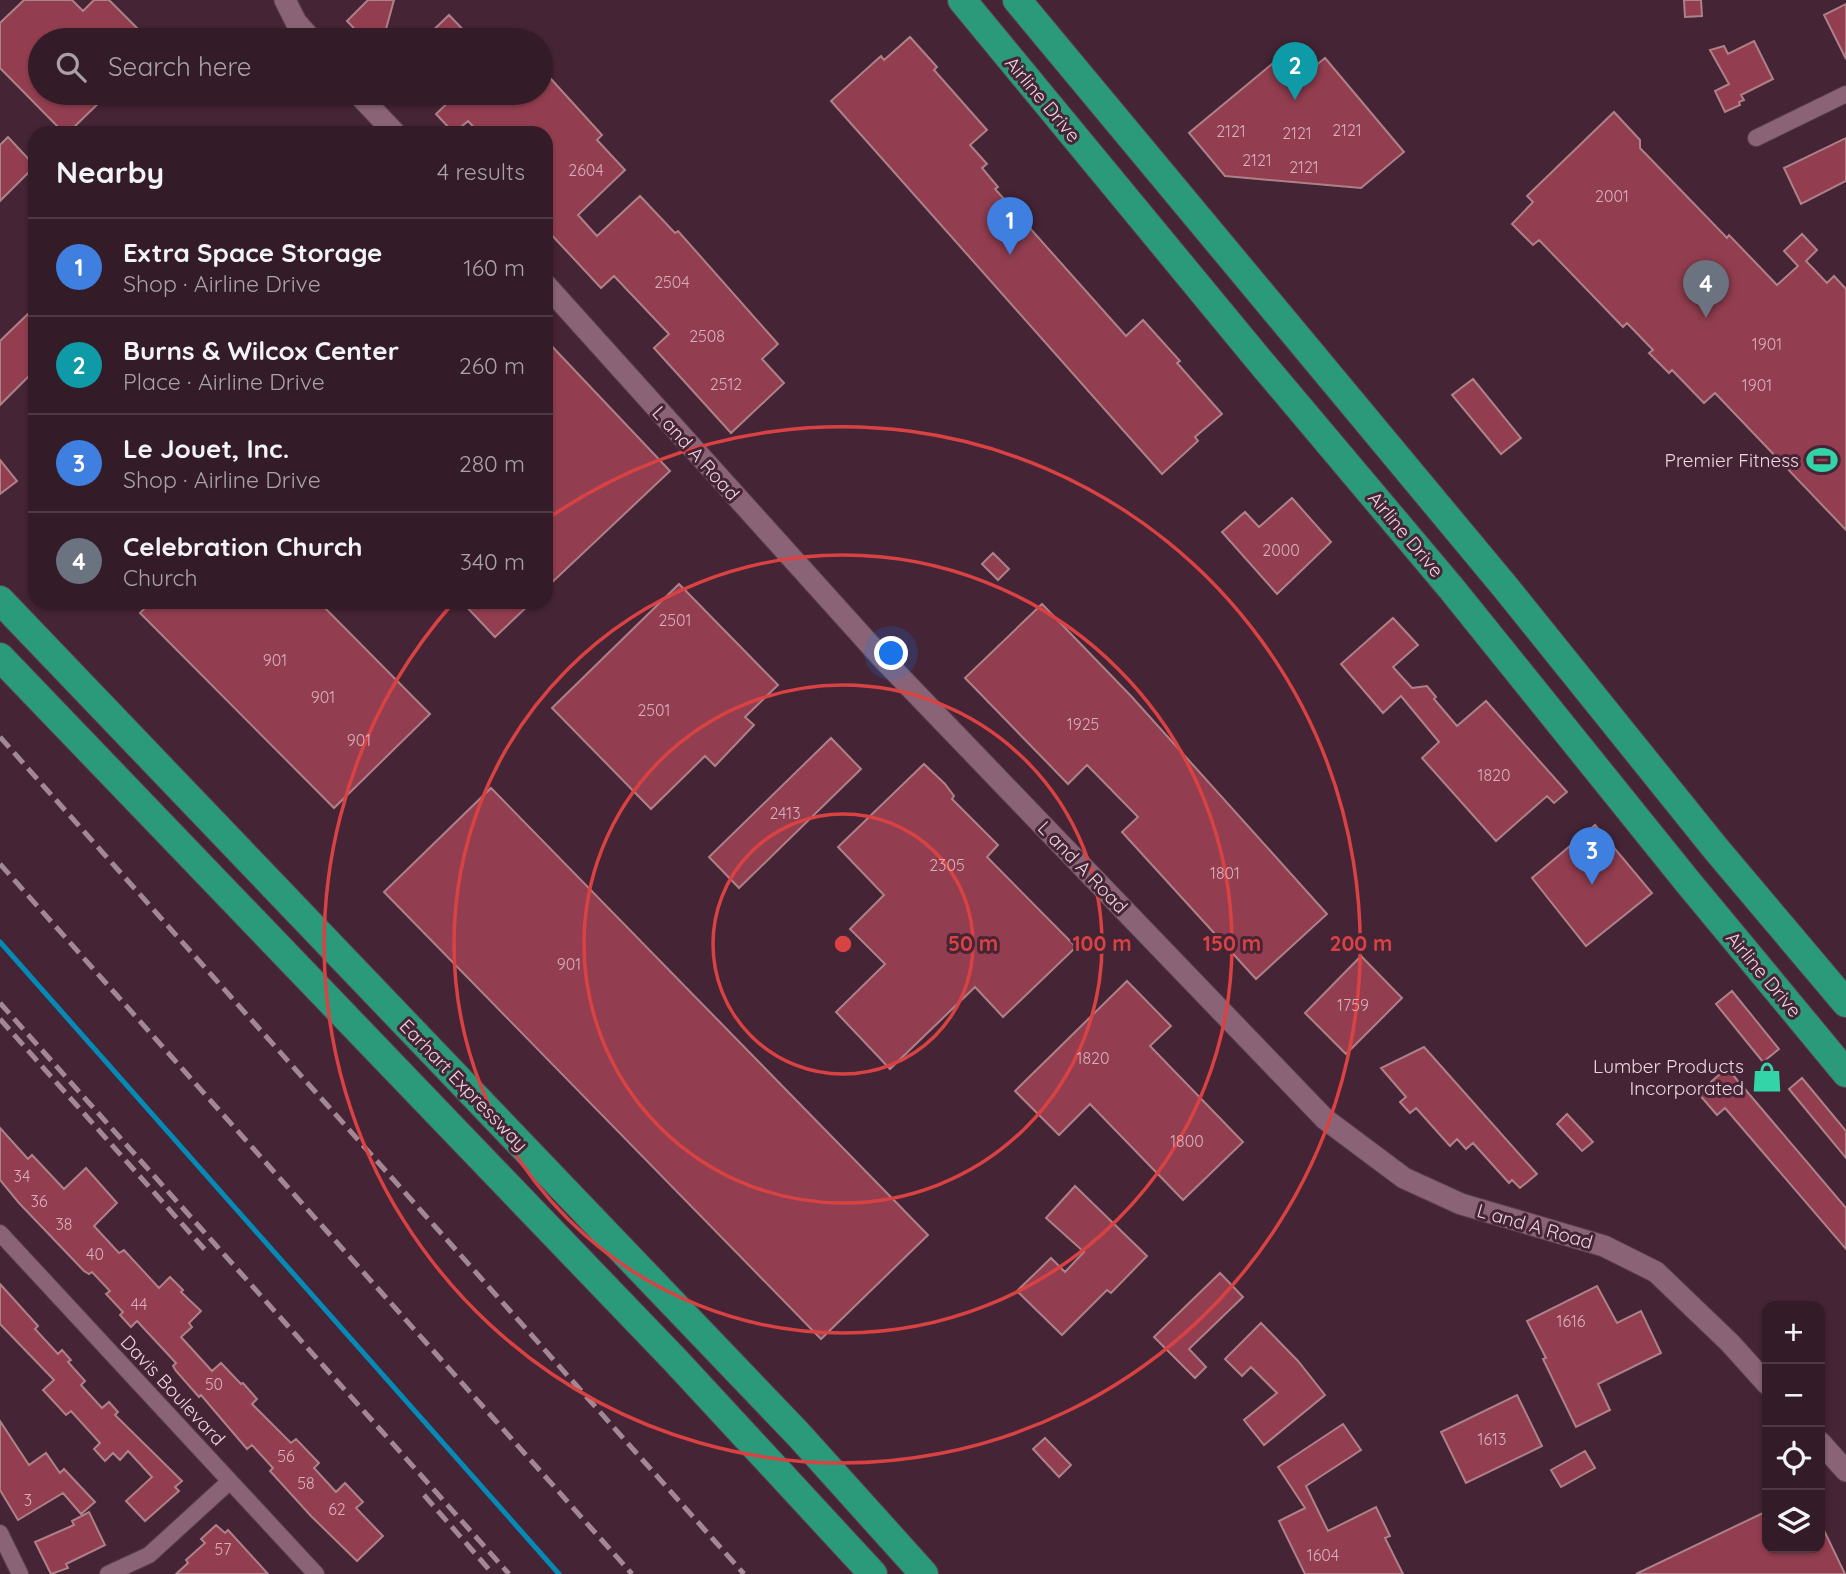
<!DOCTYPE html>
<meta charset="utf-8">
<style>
:root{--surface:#341b28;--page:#3c2430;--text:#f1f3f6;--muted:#a9a1a8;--line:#4e3945;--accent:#33d4a8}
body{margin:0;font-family:Quicksand,sans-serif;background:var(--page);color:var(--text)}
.controls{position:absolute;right:21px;bottom:21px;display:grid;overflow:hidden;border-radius:14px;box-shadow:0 2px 5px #0004}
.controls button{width:63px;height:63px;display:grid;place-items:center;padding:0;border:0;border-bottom:2px solid var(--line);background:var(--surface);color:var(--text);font:35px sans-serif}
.you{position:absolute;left:892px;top:654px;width:24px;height:24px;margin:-18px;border:5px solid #fff;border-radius:50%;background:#1a73e8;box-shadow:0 0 0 10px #1a73e833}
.badge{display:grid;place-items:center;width:46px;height:46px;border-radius:50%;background:var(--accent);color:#fff;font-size:23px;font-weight:700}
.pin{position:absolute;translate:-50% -58px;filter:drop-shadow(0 2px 4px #0008)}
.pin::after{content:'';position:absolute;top:37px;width:24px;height:21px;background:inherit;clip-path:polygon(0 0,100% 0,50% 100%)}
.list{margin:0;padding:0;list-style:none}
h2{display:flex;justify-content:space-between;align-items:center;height:91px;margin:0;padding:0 28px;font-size:30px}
h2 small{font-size:23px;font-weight:400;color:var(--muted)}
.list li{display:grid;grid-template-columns:46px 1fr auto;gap:21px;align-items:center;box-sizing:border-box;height:98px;padding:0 28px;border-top:2px solid var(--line)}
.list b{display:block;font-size:26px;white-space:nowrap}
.list p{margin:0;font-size:23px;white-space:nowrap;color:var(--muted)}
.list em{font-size:23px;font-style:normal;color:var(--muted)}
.icon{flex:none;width:38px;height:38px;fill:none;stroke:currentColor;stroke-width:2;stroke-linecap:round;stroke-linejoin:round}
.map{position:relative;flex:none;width:1846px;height:1574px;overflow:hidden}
.search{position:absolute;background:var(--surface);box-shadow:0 2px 5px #0004;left:28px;top:28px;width:525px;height:77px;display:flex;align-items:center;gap:18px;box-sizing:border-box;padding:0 24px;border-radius:38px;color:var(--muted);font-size:26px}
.panel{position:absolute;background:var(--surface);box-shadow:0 2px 5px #0004;left:28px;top:126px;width:525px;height:483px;border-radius:21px}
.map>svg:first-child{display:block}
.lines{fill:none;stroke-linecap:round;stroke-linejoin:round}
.stream{stroke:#0689b5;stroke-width:5}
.building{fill:#933e50;stroke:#ad8187;stroke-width:2}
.street-casing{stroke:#5c404f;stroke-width:18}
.secondary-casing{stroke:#5c404f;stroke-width:23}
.highway-casing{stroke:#5c404f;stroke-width:30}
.street{stroke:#8a6476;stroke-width:16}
.secondary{stroke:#8a6476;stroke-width:21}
.highway{stroke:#2a9a7a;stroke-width:28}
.rail{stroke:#a38794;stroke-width:5;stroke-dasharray:14 7;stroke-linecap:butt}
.ring{fill:none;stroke:#d94243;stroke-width:3.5}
.labels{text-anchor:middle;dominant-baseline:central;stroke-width:6;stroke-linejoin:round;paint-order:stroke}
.number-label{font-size:16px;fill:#d6afbb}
.street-label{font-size:19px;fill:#ecd5df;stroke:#452435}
.poi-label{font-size:19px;fill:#ecd5df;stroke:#452435;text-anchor:end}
.centre{fill:#d94243;stroke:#452435;stroke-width:3.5}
.ring-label{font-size:21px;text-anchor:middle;font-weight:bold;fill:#d94243;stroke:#452435;stroke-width:6;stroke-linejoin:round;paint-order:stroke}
</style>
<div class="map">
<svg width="1846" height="1574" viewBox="0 0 1846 1574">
<rect width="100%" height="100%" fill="#452435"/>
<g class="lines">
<path class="stream" d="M0 942 559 1574"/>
</g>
<path class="building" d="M24 0H72L83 11 94 0H109L149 40H40V93H109L68 133H64L0 68V23Z
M368 0H394L383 40H365L347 21Z
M1684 0H1701L1702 16 1685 17Z
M1846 4V59L1824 15Z
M449 15 473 40H423Z
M910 37 937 67 934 70 987 130 970 145 987 164 982 168 998 187 995 189 1126 336 1143 320 1180 361 1177 363 1222 414 1195 437 1198 441 1162 474 831 101 881 56 884 60Z
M1754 41 1773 79 1741 95 1744 100 1739 102 1740 105 1725 112 1715 91 1729 84 1710 50 1724 46 1728 54Z
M1284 54 1293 65 1305 56 1314 67 1325 58 1404 152 1361 188 1225 176 1189 133Z
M541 68 602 135 597 140 625 170 578 215 597 236 640 196 675 233 678 231 778 344 762 359 784 383 731 433 654 348 669 334 614 276 601 288 546 229V133H479L468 121 454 133 436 114 458 93H541Z
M1614 112 1640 140V148L1727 238 1729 235 1777 285 1798 266 1784 251 1802 234 1817 250 1806 261 1827 283 1834 276 1846 289V530L1715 393 1704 403 1672 370 1669 373 1649 353 1653 350 1627 323 1623 327 1539 240 1533 245 1512 224 1533 202 1527 196Z
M8 137 35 166 0 201V145Z
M1846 138V181L1801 204 1784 168Z
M35 307V370L0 405V341Z
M546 340 670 471 546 588Z
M1473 379 1521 438 1501 454 1452 395Z
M0 460 17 481 0 494Z
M1292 498 1331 542 1277 594 1222 532 1245 512 1259 527Z
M993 553 1009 569 998 580 982 564Z
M679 584 778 685 745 717 754 725 715 766 705 756 651 809 552 708Z
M151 602H319L430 714 334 808 140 613Z
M462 602H532L495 637Z
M1042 604 1131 696 1327 914 1256 979 1122 832 1138 817 1087 765 1068 784 965 678Z
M1393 618 1418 645 1393 667 1412 688 1427 686 1436 697 1434 699 1457 726 1486 701 1567 792 1554 803 1547 796 1496 841 1422 758 1439 742 1401 696 1383 713 1341 664Z
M831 738 861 769 739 888 709 857Z
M924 764 945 784 954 796 952 799 998 845 987 857 1076 947 1003 1017 975 987 890 1069 836 1012 885 964 850 929 884 895 838 847Z
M491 788 928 1235 821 1339 384 892Z
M1595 825 1652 893 1586 946 1532 878Z
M1361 956 1402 998 1346 1054 1305 1013Z
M1127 981 1171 1026 1150 1046 1243 1142 1183 1200 1090 1104 1059 1135 1015 1091Z
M1732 991 1779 1049 1763 1062 1716 1004Z
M1424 1047 1537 1174 1520 1188 1512 1180 1509 1183 1473 1143 1466 1149 1457 1139 1450 1146 1416 1108 1410 1113 1400 1102 1406 1097 1381 1068Z
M1727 1068 1846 1208V1249L1725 1108 1717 1115 1698 1093Z
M1802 1078 1846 1131V1158L1789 1089Z
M1567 1114 1593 1142 1582 1151 1557 1124Z
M0 1128 28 1159 32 1155 64 1189 86 1168 117 1203 94 1226 119 1253 124 1250 159 1288 170 1277 183 1290 181 1292 201 1311 189 1323 192 1327 181 1337 212 1371 221 1363 241 1384 243 1383 257 1399 252 1404 291 1443 296 1439 319 1463 314 1468 336 1492 345 1483 363 1502 356 1508 383 1536 357 1561 311 1516 270 1471 273 1468 252 1445 247 1449 201 1395 199 1397 176 1371 173 1366 176 1363 137 1321 131 1327 120 1315 123 1312 106 1294 110 1291 92 1272 89 1274 84 1271 19 1203 0 1180Z
M1075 1186 1147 1256 1111 1293 1107 1290 1062 1335 1017 1291 1051 1258 1065 1272 1084 1252 1046 1218Z
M1220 1273 1243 1297 1189 1349 1206 1367 1195 1378 1154 1337Z
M0 1284 38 1326 35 1329 58 1354 62 1350 71 1360 68 1362 85 1381 81 1385 102 1408 109 1402 118 1412 115 1415 182 1481 175 1487 179 1491 145 1521 126 1501 152 1477 128 1451 120 1460 113 1453 105 1461 94 1449 100 1443 71 1411 66 1415 43 1390 54 1380 0 1324Z
M1597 1286 1617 1323 1641 1311 1661 1353 1598 1384 1610 1410 1576 1427 1543 1359 1546 1358 1527 1321Z
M1261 1323 1298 1361 1325 1395 1264 1445 1244 1420 1277 1393 1251 1367 1242 1376 1225 1359Z
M1517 1395 1542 1446 1466 1483 1441 1432Z
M0 1421 29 1465 46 1453 60 1473 64 1469 95 1502 81 1514 63 1493 18 1520 0 1490Z
M1343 1424 1361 1450 1306 1486 1328 1531 1376 1507 1390 1536 1385 1538 1403 1574H1305L1279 1521 1305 1508 1278 1467Z
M1045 1438 1071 1465 1059 1477 1033 1449Z
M1585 1451 1595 1468 1561 1487 1551 1470Z
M1767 1511V1548H1820V1522L1845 1574H1636Z
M89 1512 105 1545 66 1564 68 1568 51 1574 35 1542 74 1525 72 1521Z
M216 1525 225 1533 228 1530 268 1574H176L188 1563 186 1560 205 1543 201 1539Z"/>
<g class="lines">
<g class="street-casing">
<path id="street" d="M1756 138 1846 94
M0 1233 316 1574
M0 1533 20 1574
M108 1574 149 1555 229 1482"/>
</g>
<g class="secondary-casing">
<path id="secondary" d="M285 0 296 22 312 40
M357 93 395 133
M546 285 881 657 1325 1119 1404 1178 1461 1204 1604 1246 1656 1272 1730 1343 1767 1384
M1820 1442 1846 1471"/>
</g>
<g class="highway-casing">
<path id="highway" d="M962 0 1259 360 1451 588 1687 881 1846 1073
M1017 0 1506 588 1716 849 1846 1003
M0 600 798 1434 924 1574
M0 657 676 1361 873 1574"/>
</g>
<use href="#street" class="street"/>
<use href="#secondary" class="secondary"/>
<use href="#highway" class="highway"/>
<path class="rail" d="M0 737 744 1574
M0 864 632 1574
M0 1003 509 1574
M0 1019 207 1252
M424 1495 493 1574"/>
</g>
<g class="ring">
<circle cx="843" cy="944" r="130"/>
<circle cx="843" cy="944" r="259"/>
<circle cx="843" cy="944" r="389"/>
<path d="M550 517A518 518 0 1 1 452 604"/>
</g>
<defs>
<g id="stadium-bare" transform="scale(2.415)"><path d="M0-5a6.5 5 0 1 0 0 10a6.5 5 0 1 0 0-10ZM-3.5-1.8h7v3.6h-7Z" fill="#33d4a8" stroke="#452435" stroke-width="2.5" paint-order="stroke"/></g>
<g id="shop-bare" transform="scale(2.415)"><path d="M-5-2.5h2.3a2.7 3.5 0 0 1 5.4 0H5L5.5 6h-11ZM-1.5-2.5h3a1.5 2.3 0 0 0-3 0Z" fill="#33d4a8" stroke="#452435" stroke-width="2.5" paint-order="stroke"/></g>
</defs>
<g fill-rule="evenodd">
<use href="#stadium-bare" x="1822" y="460"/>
<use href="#shop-bare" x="1767" y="1077"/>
</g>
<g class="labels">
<g class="number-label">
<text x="1347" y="130">2121</text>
<text x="1231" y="131">2121</text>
<text x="1297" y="133">2121</text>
<text x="1257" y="160">2121</text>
<text x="1304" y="167">2121</text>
<text x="586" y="170">2604</text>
<text x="1612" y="196">2001</text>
<text x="672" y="282">2504</text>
<text x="707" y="336">2508</text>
<text x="1767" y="344">1901</text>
<text x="726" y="384">2512</text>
<text x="1757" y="385">1901</text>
<text x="1281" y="550">2000</text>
<text x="675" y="620">2501</text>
<text x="275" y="660">901</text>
<text x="323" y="697">901</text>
<text x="654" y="710">2501</text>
<text x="1083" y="724">1925</text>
<text x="359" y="740">901</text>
<text x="1494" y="775">1820</text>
<text x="785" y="813">2413</text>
<text x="947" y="865">2305</text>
<text x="1225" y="873">1801</text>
<text x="569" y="964">901</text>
<text x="1353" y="1005">1759</text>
<text x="1093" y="1058">1820</text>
<text x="1187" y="1141">1800</text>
<text x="22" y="1176">34</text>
<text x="39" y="1201">36</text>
<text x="64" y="1224">38</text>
<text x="95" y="1254">40</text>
<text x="139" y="1304">44</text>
<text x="1571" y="1321">1616</text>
<text x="214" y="1384">50</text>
<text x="1492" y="1439">1613</text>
<text x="286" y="1456">56</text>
<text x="306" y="1483">58</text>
<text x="28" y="1500">3</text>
<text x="337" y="1509">62</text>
<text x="223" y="1549">57</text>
<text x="1323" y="1555">1604</text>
</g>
<g class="street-label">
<text transform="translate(1043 99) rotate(50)">Airline Drive</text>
<text transform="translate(696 453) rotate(48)">L and A Road</text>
<text transform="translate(1406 534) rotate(50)">Airline Drive</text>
<text transform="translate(1083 867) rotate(46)">L and A Road</text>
<text transform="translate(1764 974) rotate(50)">Airline Drive</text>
<text transform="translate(464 1085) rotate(46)">Earhart Expressway</text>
<text transform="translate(1535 1226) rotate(16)">L and A Road</text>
<text transform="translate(173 1390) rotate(47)">Davis Boulevard</text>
</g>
<g class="poi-label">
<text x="1799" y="460">Premier Fitness</text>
<text x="1744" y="1066">Lumber Products<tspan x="1744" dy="22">Incorporated</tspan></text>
</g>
</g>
<circle cx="843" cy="944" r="10" class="centre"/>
<g class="ring-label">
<text x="973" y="951">50 m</text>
<text x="1102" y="951">100 m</text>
<text x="1232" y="951">150 m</text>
<text x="1361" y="951">200 m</text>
</g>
</svg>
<div class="controls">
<button>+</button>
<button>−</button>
<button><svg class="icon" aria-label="locate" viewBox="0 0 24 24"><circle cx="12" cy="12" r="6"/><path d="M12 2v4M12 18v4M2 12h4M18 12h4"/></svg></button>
<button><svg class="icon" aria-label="layers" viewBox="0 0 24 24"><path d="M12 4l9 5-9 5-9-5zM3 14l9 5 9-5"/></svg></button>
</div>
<div class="you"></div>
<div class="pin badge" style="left:1010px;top:255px;background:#3f7fe0">1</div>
<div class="pin badge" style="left:1295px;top:100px;background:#0f9aa8">2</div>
<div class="pin badge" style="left:1592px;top:885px;background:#3f7fe0">3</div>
<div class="pin badge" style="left:1706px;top:318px;background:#6b7280">4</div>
<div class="search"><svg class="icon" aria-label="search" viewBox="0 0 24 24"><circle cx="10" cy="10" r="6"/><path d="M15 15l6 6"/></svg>Search here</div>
<section class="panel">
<h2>Nearby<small>4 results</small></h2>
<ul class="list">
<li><span class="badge" style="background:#3f7fe0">1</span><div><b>Extra Space Storage</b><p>Shop · Airline Drive</p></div><em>160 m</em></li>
<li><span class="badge" style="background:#0f9aa8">2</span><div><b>Burns &amp; Wilcox Center</b><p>Place · Airline Drive</p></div><em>260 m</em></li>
<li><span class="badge" style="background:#3f7fe0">3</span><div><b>Le Jouet, Inc.</b><p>Shop · Airline Drive</p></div><em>280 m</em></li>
<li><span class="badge" style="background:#6b7280">4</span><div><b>Celebration Church</b><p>Church</p></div><em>340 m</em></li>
</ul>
</section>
</div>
